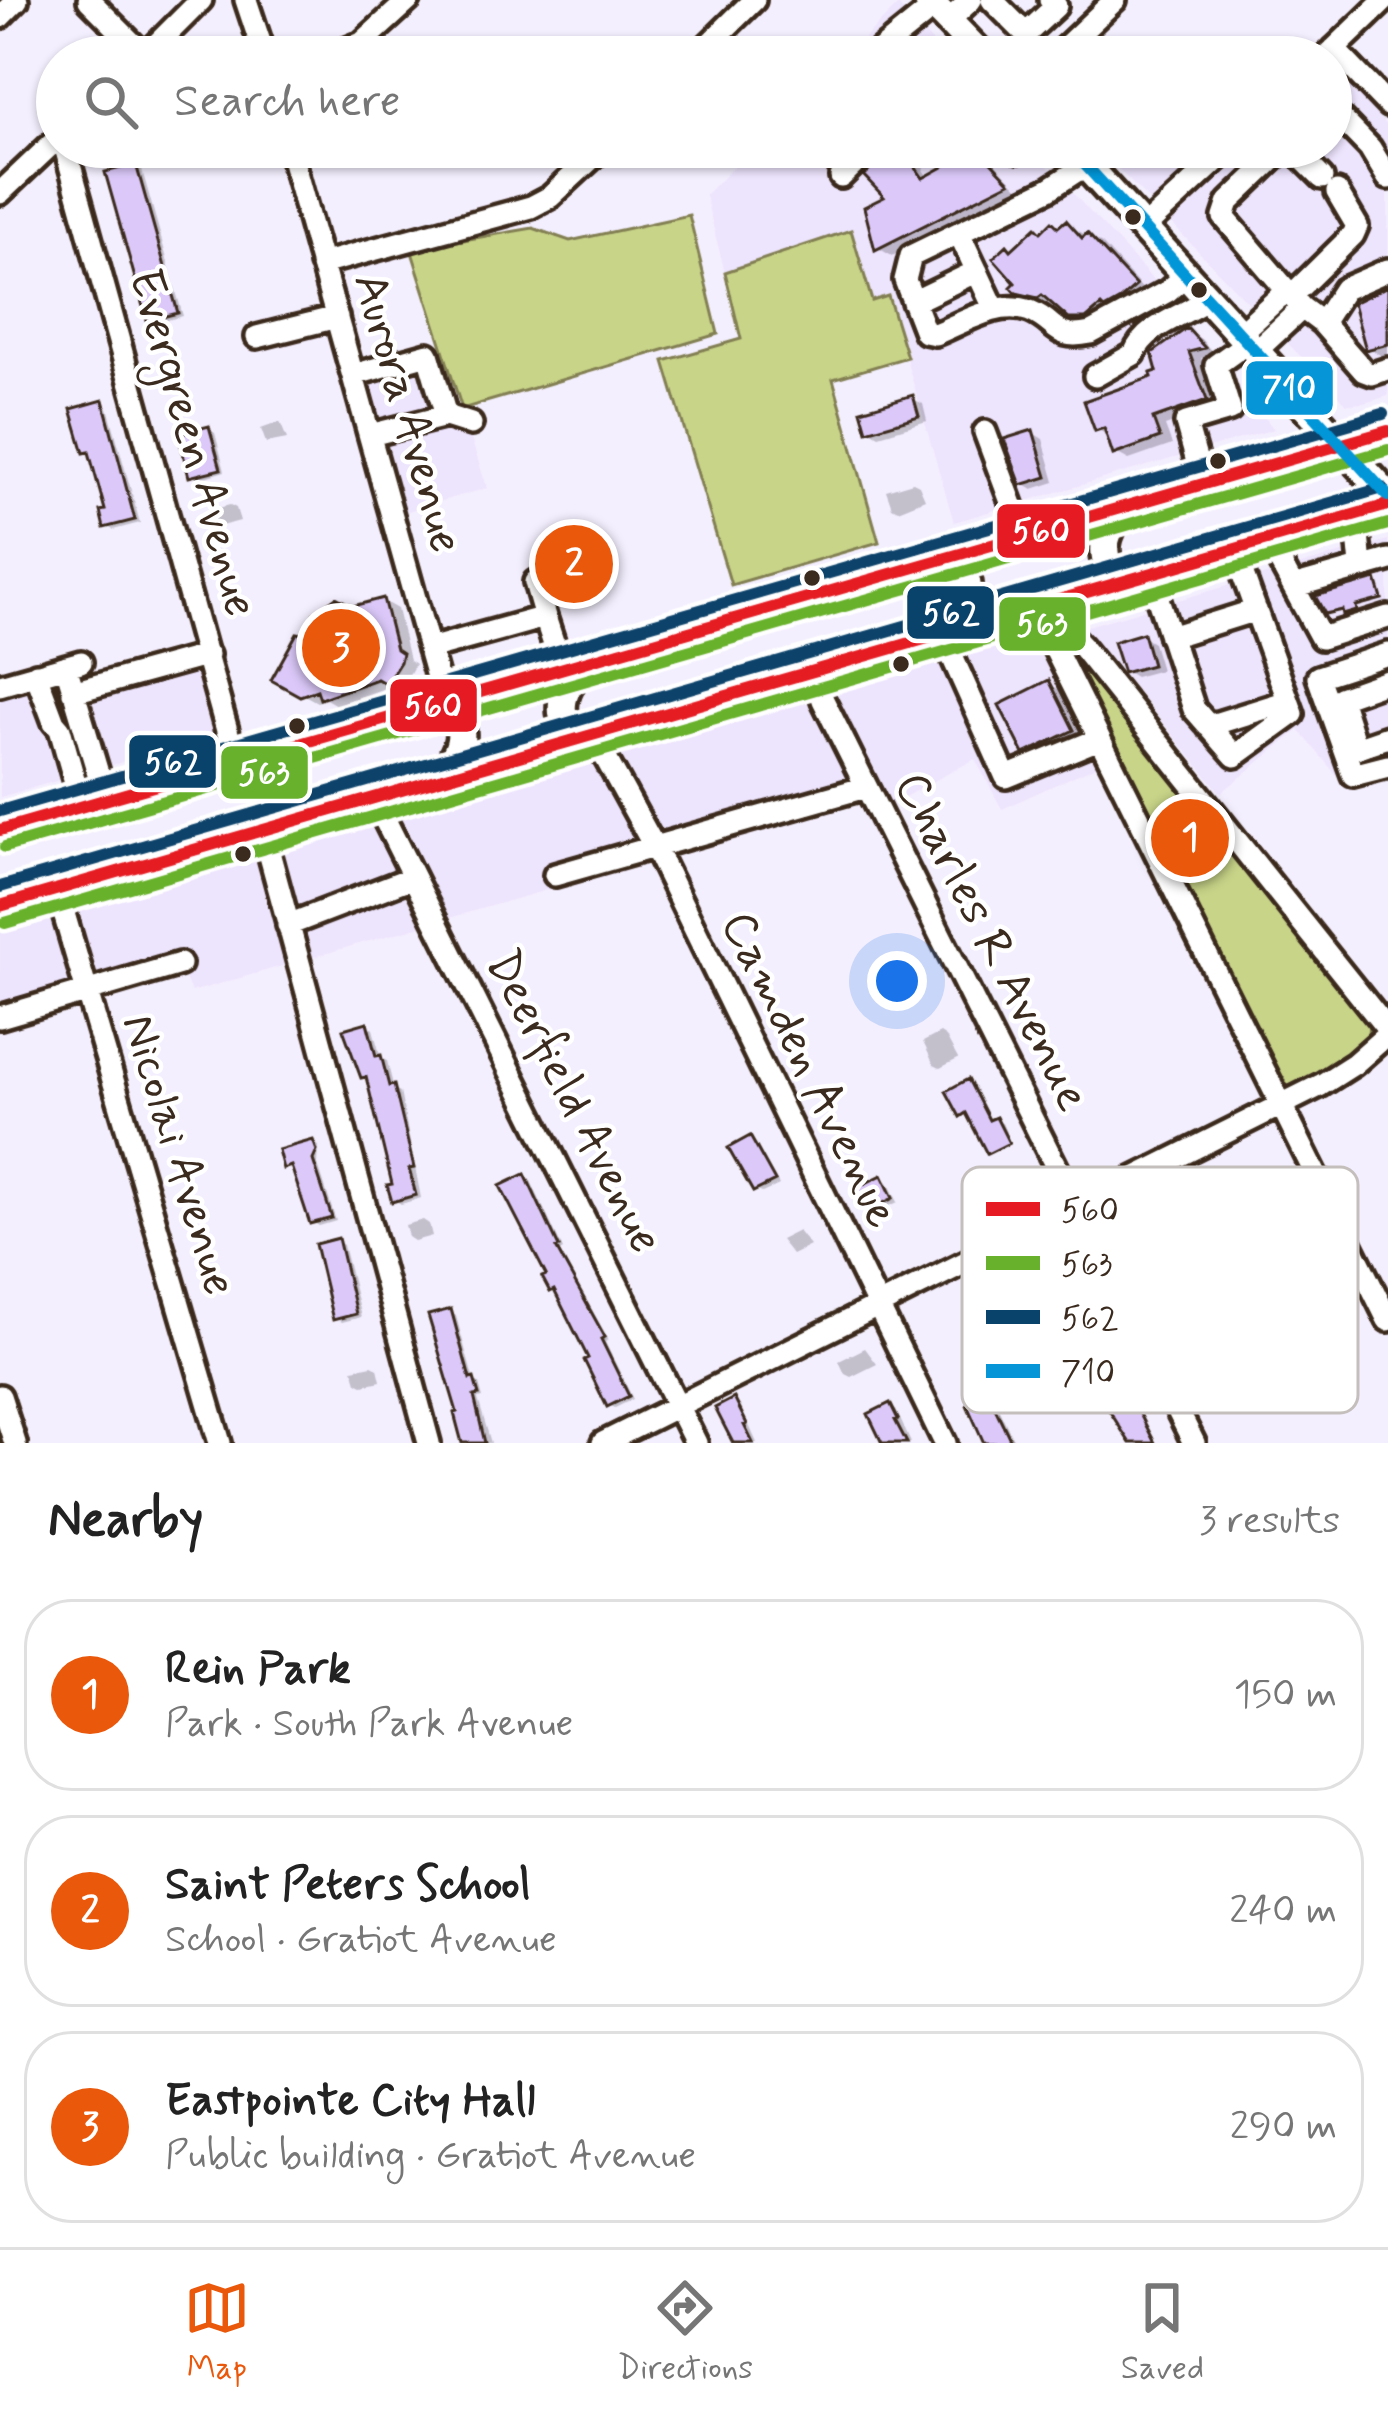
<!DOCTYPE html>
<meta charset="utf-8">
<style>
:root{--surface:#fff;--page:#f2f2f2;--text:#222;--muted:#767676;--line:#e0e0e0;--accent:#ea580c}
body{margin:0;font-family:Mynerve,sans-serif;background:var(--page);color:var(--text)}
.you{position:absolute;left:897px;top:981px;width:42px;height:42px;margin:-30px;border:9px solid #fff;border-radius:50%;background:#1a73e8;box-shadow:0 0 0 18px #1a73e833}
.badge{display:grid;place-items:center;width:78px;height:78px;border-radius:50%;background:var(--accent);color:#fff;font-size:39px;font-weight:700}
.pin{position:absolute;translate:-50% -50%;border:6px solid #fff;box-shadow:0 3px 12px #0006}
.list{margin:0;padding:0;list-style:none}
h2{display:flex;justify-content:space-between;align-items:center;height:156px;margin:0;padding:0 48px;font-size:51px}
h2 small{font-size:39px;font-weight:400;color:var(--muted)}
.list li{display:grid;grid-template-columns:78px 1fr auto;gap:36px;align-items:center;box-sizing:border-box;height:192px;margin:0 24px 24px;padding:0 24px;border:3px solid var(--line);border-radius:48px}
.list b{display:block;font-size:45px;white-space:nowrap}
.list p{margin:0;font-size:39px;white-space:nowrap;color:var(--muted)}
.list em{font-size:39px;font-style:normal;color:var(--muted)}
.icon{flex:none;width:66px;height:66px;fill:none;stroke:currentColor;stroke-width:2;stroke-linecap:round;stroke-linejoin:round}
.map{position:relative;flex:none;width:1388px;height:1443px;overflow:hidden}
.search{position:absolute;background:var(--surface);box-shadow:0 3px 9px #0004;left:36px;right:36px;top:36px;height:132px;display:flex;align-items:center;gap:30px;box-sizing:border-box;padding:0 42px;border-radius:66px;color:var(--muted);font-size:45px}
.sheet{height:804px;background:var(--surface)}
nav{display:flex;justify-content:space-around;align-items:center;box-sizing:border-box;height:168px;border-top:3px solid var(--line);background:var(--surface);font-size:33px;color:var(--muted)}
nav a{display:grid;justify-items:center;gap:6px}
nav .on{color:var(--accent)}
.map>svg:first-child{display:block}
.built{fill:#ede4fd}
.green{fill:#c8d488;stroke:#827f53;stroke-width:3}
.shadow{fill:#0003}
.building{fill:#dcc9fa;stroke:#3b2a1e;stroke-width:3}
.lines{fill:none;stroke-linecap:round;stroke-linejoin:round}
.minor-casing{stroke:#3b2a1e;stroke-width:30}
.major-casing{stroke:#3b2a1e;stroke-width:36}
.minor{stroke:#fff;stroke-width:21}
.major{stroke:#fff;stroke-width:27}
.bus-1-casing{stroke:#fff;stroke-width:21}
.bus-2-casing{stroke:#fff;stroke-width:21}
.bus-3-casing{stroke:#fff;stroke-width:21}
.bus-4-casing{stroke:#fff;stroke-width:21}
.bus-1{stroke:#e51a23;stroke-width:12}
.bus-2{stroke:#68b12c;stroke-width:12}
.bus-3{stroke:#09426a;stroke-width:12}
.bus-4{stroke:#0696d7;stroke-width:12}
.bus-dot{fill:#3b2a1e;stroke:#fff;stroke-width:4.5}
.labels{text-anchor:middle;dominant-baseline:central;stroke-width:9;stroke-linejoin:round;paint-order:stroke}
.street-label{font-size:48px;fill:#3b2a1e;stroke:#fff}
.key{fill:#fff;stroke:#c4bfbc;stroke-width:3}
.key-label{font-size:33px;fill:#3b2a1e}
.line-badge{stroke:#fff;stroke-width:4.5}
.badge-label{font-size:33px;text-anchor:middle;font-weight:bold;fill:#fff}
</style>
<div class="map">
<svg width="1388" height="1443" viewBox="0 0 1388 1443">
<rect width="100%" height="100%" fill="#f4effe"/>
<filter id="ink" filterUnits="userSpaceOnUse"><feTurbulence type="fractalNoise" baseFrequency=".00833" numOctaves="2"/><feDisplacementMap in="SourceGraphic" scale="24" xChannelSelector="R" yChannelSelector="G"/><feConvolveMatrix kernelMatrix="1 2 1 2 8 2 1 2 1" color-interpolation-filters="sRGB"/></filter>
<g filter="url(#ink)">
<path class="built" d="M898 5 946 57H846Z
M1331 65 1388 127V396L1364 403 1347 404 1097 147H1331Z
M754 147H1030L1181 310 1185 320 1274 429 954 522 888 297 872 301 851 230 725 272 705 195Z
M441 346 487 488 404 512 365 367Z
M1388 540V777L1349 790 1299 730 1221 793 1084 627Z
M1031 627 1098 765 1002 809 975 759 891 804 885 793 191 992 183 973 0 1024V924Z
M191 653 213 736 0 797V691L81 667 86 682Z"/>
<path class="green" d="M689 215 718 334 462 409 411 249 533 228 570 241Z
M851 230 872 301 888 296 907 357 833 379 879 542 731 585 664 361 741 339 725 272Z
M1069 653 1369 1017 1368 1038 1335 1065 1291 1086 1284 1085Z"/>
<path class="shadow" d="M914 46 922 51 928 57H901Z
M890 147H947L923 170 929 178 975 147 986 154 1022 191 892 256 878 248 889 198Z
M1183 147H1216L1201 161Z
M136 167 142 170 183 316 156 323 149 319Z
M1066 224 1102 244 1148 295 1094 326 1018 291 1013 252Z
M1388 287V355L1383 357 1369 348Z
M1187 331 1201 339 1215 355 1201 358 1219 407 1165 426 1172 445 1129 460 1116 453 1110 437 1097 429 1156 378Z
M913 399 923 404 927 421 879 435 869 429Z
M102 404 108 407 140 523 113 530 107 526 108 512 93 455 86 451Z
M280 422 287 439 266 443 261 429Z
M209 429 215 433 225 471 198 479 192 475Z
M1033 433 1043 439 1055 482 1033 489 1023 483Z
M913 482 919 485 925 499 898 510 892 507 886 490Z
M230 505 236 508 240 521 213 528 207 525 203 512Z
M1376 582 1384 600 1358 607 1360 612 1350 616 1345 611 1328 612Z
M383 601 397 609 409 660 415 664 401 689 394 685 336 705 326 699 317 702 275 679 305 637 353 610Z
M1143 637 1153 643 1161 670 1135 677 1125 671Z
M1049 684 1063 692 1087 738 1040 760 1026 751Z
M367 1025 373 1029 381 1058 387 1061 394 1089 400 1092 421 1198 401 1204 395 1200 396 1186 370 1080 364 1076Z
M940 1033 946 1037 958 1059 940 1068 934 1065 923 1042Z
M968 1083 974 1086 992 1122 1002 1123 1009 1139 989 1149 971 1116 962 1114Z
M750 1140 756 1143 779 1185 762 1193 755 1190Z
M313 1143 319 1146 318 1165 336 1221 319 1226 313 1222 296 1170 286 1167Z
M525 1177 531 1181 563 1250 560 1252 609 1340 605 1342 633 1399 615 1408 609 1405 572 1319 546 1278 550 1276Z
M882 1178 888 1182 898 1202 874 1213 868 1210Z
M423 1220 429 1224 432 1236 414 1241 408 1237 405 1225Z
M798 1231 810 1246 792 1255 780 1240Z
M337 1241 343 1245 361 1317 342 1322 336 1318Z
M1047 1242 1053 1246 1080 1301 1088 1304 1105 1340 1113 1342 1130 1391 1157 1443H1132L1064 1306 1055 1305 1036 1263 1030 1266 1024 1262Z
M450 1312 456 1316 474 1381 479 1384 483 1398 478 1399 491 1443H465Z
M865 1348 877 1364 851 1377 845 1374 839 1361Z
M372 1365 378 1368 381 1381 363 1385 357 1382 353 1369Z
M989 1397 995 1401 1015 1443H988Z
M734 1402 740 1405 757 1443H737Z
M890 1407 896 1410 911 1443H884Z"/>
<path class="building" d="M887 147H926L911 161 923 178 943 167 966 147H977L1010 182 875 250 864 207 884 197 864 176 883 157Z
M136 164 178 313 147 321 105 172Z
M1066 220 1082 238 1087 233 1136 286 1120 300 1104 309 1101 306 1086 319H1069L1042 295 1038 298 1016 293 1011 287 1015 283 993 258 1007 245 1011 250 1036 227 1041 232 1052 221 1058 227Z
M1388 286V344L1366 350 1353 303Z
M1187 328 1205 348 1189 352 1207 400 1153 419 1160 438 1113 455 1104 428 1095 431 1084 401 1152 377 1151 373 1157 371 1152 353Z
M913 395 919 416 867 431 861 410Z
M103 400 135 520 104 528 100 511 105 510 89 452 84 453 71 409Z
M209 426 221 469 189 477 178 434Z
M1033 430 1047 477 1021 485 1004 439Z
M1376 579 1382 599 1356 606 1357 611 1343 615 1342 610 1325 614 1315 596Z
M336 597 353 606 383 598 396 649 402 653 400 662 386 684 377 679 320 699 317 690 300 696 271 680 297 633 303 634 314 613Z
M1143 633 1152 665 1123 673 1113 642Z
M1049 680 1074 730 1024 754 999 705Z
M367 1022 376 1056 381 1055 389 1086 394 1085 414 1168 409 1169 416 1195 392 1202 387 1185 392 1184 366 1077 361 1078 343 1029Z
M968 1079 989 1120 996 1117 1009 1143 987 1154 966 1113 960 1117 946 1091Z
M750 1136 775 1181 753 1192 728 1148Z
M313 1140 317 1151 313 1160 332 1218 310 1224 291 1166 283 1169 278 1150Z
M525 1174 559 1247 556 1248 605 1337 601 1339 629 1396 607 1407 584 1360 588 1358 554 1290 550 1292 542 1277 546 1275 500 1186Z
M882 1175 893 1198 866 1212 854 1189Z
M338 1238 356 1314 333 1320 315 1244Z
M1047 1239 1077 1300 1082 1297 1101 1338 1108 1335 1125 1385 1155 1443H1130L1091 1382 1097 1379 1059 1303 1052 1307 1032 1260 1021 1265 1016 1254Z
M451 1309 470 1379 474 1378 479 1395 474 1396 485 1443H462L454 1413 457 1412 428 1315Z
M989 1394 996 1410 1012 1443H984L980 1434 967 1405Z
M734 1398 747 1424 744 1425 753 1443H733L715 1408Z
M890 1403 898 1419 895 1420 907 1443H882L868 1414Z"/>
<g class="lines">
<g class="minor-casing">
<path id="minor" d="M89 0 145 56
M246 0 265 57
M992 0 1026 34 1056 6 1050 0
M0 17 17 0
M948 21 971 0
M1334 49 1388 105
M144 57 201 0
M328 57 362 43 409 0
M696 57 754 0
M872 57 934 7
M1055 57 1115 0
M1326 57 1385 0
M1331 108 1370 148 1388 178
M65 147 236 763
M289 147 444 702
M1014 147 1018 151 1022 147
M1286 147 1229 202 1224 217 1302 308 1322 323
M1291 147 1322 178
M1086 165 1049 189 911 256 905 280 925 332 935 334C963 323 999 299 1030 311 1059 323 1053 341 1091 333L1168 291 1187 274
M841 177 872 147
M0 193 57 139
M1145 227 1231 147
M959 233 995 310
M321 264 531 207 550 197 604 147
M1388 270 1344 289 1322 323 1364 371 1372 374 1388 369
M1291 296 1353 235 1357 226 1337 192
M913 302 977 271
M1240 333 1287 290
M257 337 337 317
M1256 351 1302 308
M353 375 428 354 446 416
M1095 376 1134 354C1145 325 1184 316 1209 298
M985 432 1023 534
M370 435 446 416 471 424
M1203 483 1186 423 1230 410 1216 365 1248 342
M1356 514 1361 566
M1268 540 1321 638 1388 617
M1150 574 1194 709 1235 756 1293 714 1234 550
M535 582 545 617
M1296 586 1388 560
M1042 605 1049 637 1388 1320
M1043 606 1082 647 1388 1030
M942 634 1006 777 1099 739
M1170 637 1256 610
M429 649 545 617 562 669
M1388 654 1318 677 1353 775 1388 766
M66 666 106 800
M813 670 823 700 1194 1443
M36 674 54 722 60 729 82 807
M1388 681 1340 698 1356 748 1388 737
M0 685 81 662
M73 692 208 655
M1208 726 1288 701
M593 735 654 846 945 1443
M374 798 696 1443
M263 830 429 1443
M555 875 866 787
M57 890 220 1443
M288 925 413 877
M0 1017 180 964
M0 1396 15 1443
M603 1443 1321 1085 1354 1064 1388 1034"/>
</g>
<g class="major-casing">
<path id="major" d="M928 0 983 57
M1069 147 1388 496
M949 557 967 584 964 602 950 632
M1119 584C1095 554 1104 532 1126 505
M577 740C551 713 563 688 584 662
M441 778C461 751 472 728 444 702
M0 830 1388 431
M0 906 1388 505"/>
</g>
<use href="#minor" class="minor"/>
<use href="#major" class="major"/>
<g class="bus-1-casing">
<path id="bus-1" d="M0 830 1388 431
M0 906 1388 505"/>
</g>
<g class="bus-2-casing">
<path id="bus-2" d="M5 847 1388 450
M5 923 1388 524"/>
</g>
<g class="bus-3-casing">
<path id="bus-3" d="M0 811 1383 414
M0 887 1383 488"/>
</g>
<g class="bus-4-casing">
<path id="bus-4" d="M1069 147 1388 496"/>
</g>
<use href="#bus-1" class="bus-1"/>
<use href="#bus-2" class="bus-2"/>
<use href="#bus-3" class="bus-3"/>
<use href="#bus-4" class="bus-4"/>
</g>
</g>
<g class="bus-dot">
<circle cx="1133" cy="217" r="10"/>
<circle cx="1199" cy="290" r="10"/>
<circle cx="1218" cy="461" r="10"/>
<circle cx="812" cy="578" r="10"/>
<circle cx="901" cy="664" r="10"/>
<circle cx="297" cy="726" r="10"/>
<circle cx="243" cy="854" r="10"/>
</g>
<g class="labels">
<g class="street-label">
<text transform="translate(407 413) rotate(74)">Aurora Avenue</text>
<text transform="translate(192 443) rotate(74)">Evergreen Avenue</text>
<text transform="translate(991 942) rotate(63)">Charles R Avenue</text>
<text transform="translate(809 1070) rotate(64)">Camden Avenue</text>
<text transform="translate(573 1102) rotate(63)">Deerfield Avenue</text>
<text transform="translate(178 1155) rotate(73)">Nicolai Avenue</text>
</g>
</g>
<rect x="962" y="1167" width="396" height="246" rx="18" class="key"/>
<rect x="986" y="1202" width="54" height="14" fill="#e51a23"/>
<rect x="986" y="1256" width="54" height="14" fill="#68b12c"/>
<rect x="986" y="1310" width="54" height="14" fill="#09426a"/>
<rect x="986" y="1364" width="54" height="14" fill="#0696d7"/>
<g class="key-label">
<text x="1061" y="1221">560</text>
<text x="1061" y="1275">563</text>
<text x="1061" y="1329">562</text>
<text x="1061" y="1383">710</text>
</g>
<g class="line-badge">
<rect x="1244" y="359" width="91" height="58" rx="12" fill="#0696d7"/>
<rect x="995" y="502" width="92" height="58" rx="12" fill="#e51a23"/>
<rect x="905" y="584" width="91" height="57" rx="12" fill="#09426a"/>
<rect x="997" y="595" width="91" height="58" rx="12" fill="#68b12c"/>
<rect x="388" y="677" width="91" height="57" rx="12" fill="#e51a23"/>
<rect x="127" y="733" width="91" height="57" rx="12" fill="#09426a"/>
<rect x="219" y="744" width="91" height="57" rx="12" fill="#68b12c"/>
</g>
<g class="badge-label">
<text x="1289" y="399">710</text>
<text x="1041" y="542">560</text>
<text x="951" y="624">562</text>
<text x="1042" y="635">563</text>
<text x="433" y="717">560</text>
<text x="173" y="773">562</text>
<text x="264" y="784">563</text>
</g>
</svg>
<div class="you"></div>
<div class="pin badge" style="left:1190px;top:838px">1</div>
<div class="pin badge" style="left:574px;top:564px">2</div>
<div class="pin badge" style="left:341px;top:648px">3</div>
<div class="search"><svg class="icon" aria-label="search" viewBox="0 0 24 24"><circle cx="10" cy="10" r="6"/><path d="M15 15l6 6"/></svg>Search here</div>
</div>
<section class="sheet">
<h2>Nearby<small>3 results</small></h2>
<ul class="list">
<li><span class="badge">1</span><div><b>Rein Park</b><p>Park · South Park Avenue</p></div><em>150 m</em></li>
<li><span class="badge">2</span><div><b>Saint Peters School</b><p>School · Gratiot Avenue</p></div><em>240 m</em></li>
<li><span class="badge">3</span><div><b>Eastpointe City Hall</b><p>Public building · Gratiot Avenue</p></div><em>290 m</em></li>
</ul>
</section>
<nav>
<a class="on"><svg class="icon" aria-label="map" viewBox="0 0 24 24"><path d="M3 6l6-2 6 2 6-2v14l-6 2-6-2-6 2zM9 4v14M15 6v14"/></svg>Map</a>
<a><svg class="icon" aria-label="directions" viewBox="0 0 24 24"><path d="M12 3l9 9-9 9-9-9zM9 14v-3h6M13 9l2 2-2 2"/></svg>Directions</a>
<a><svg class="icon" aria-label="saved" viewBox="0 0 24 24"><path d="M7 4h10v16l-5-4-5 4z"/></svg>Saved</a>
</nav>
